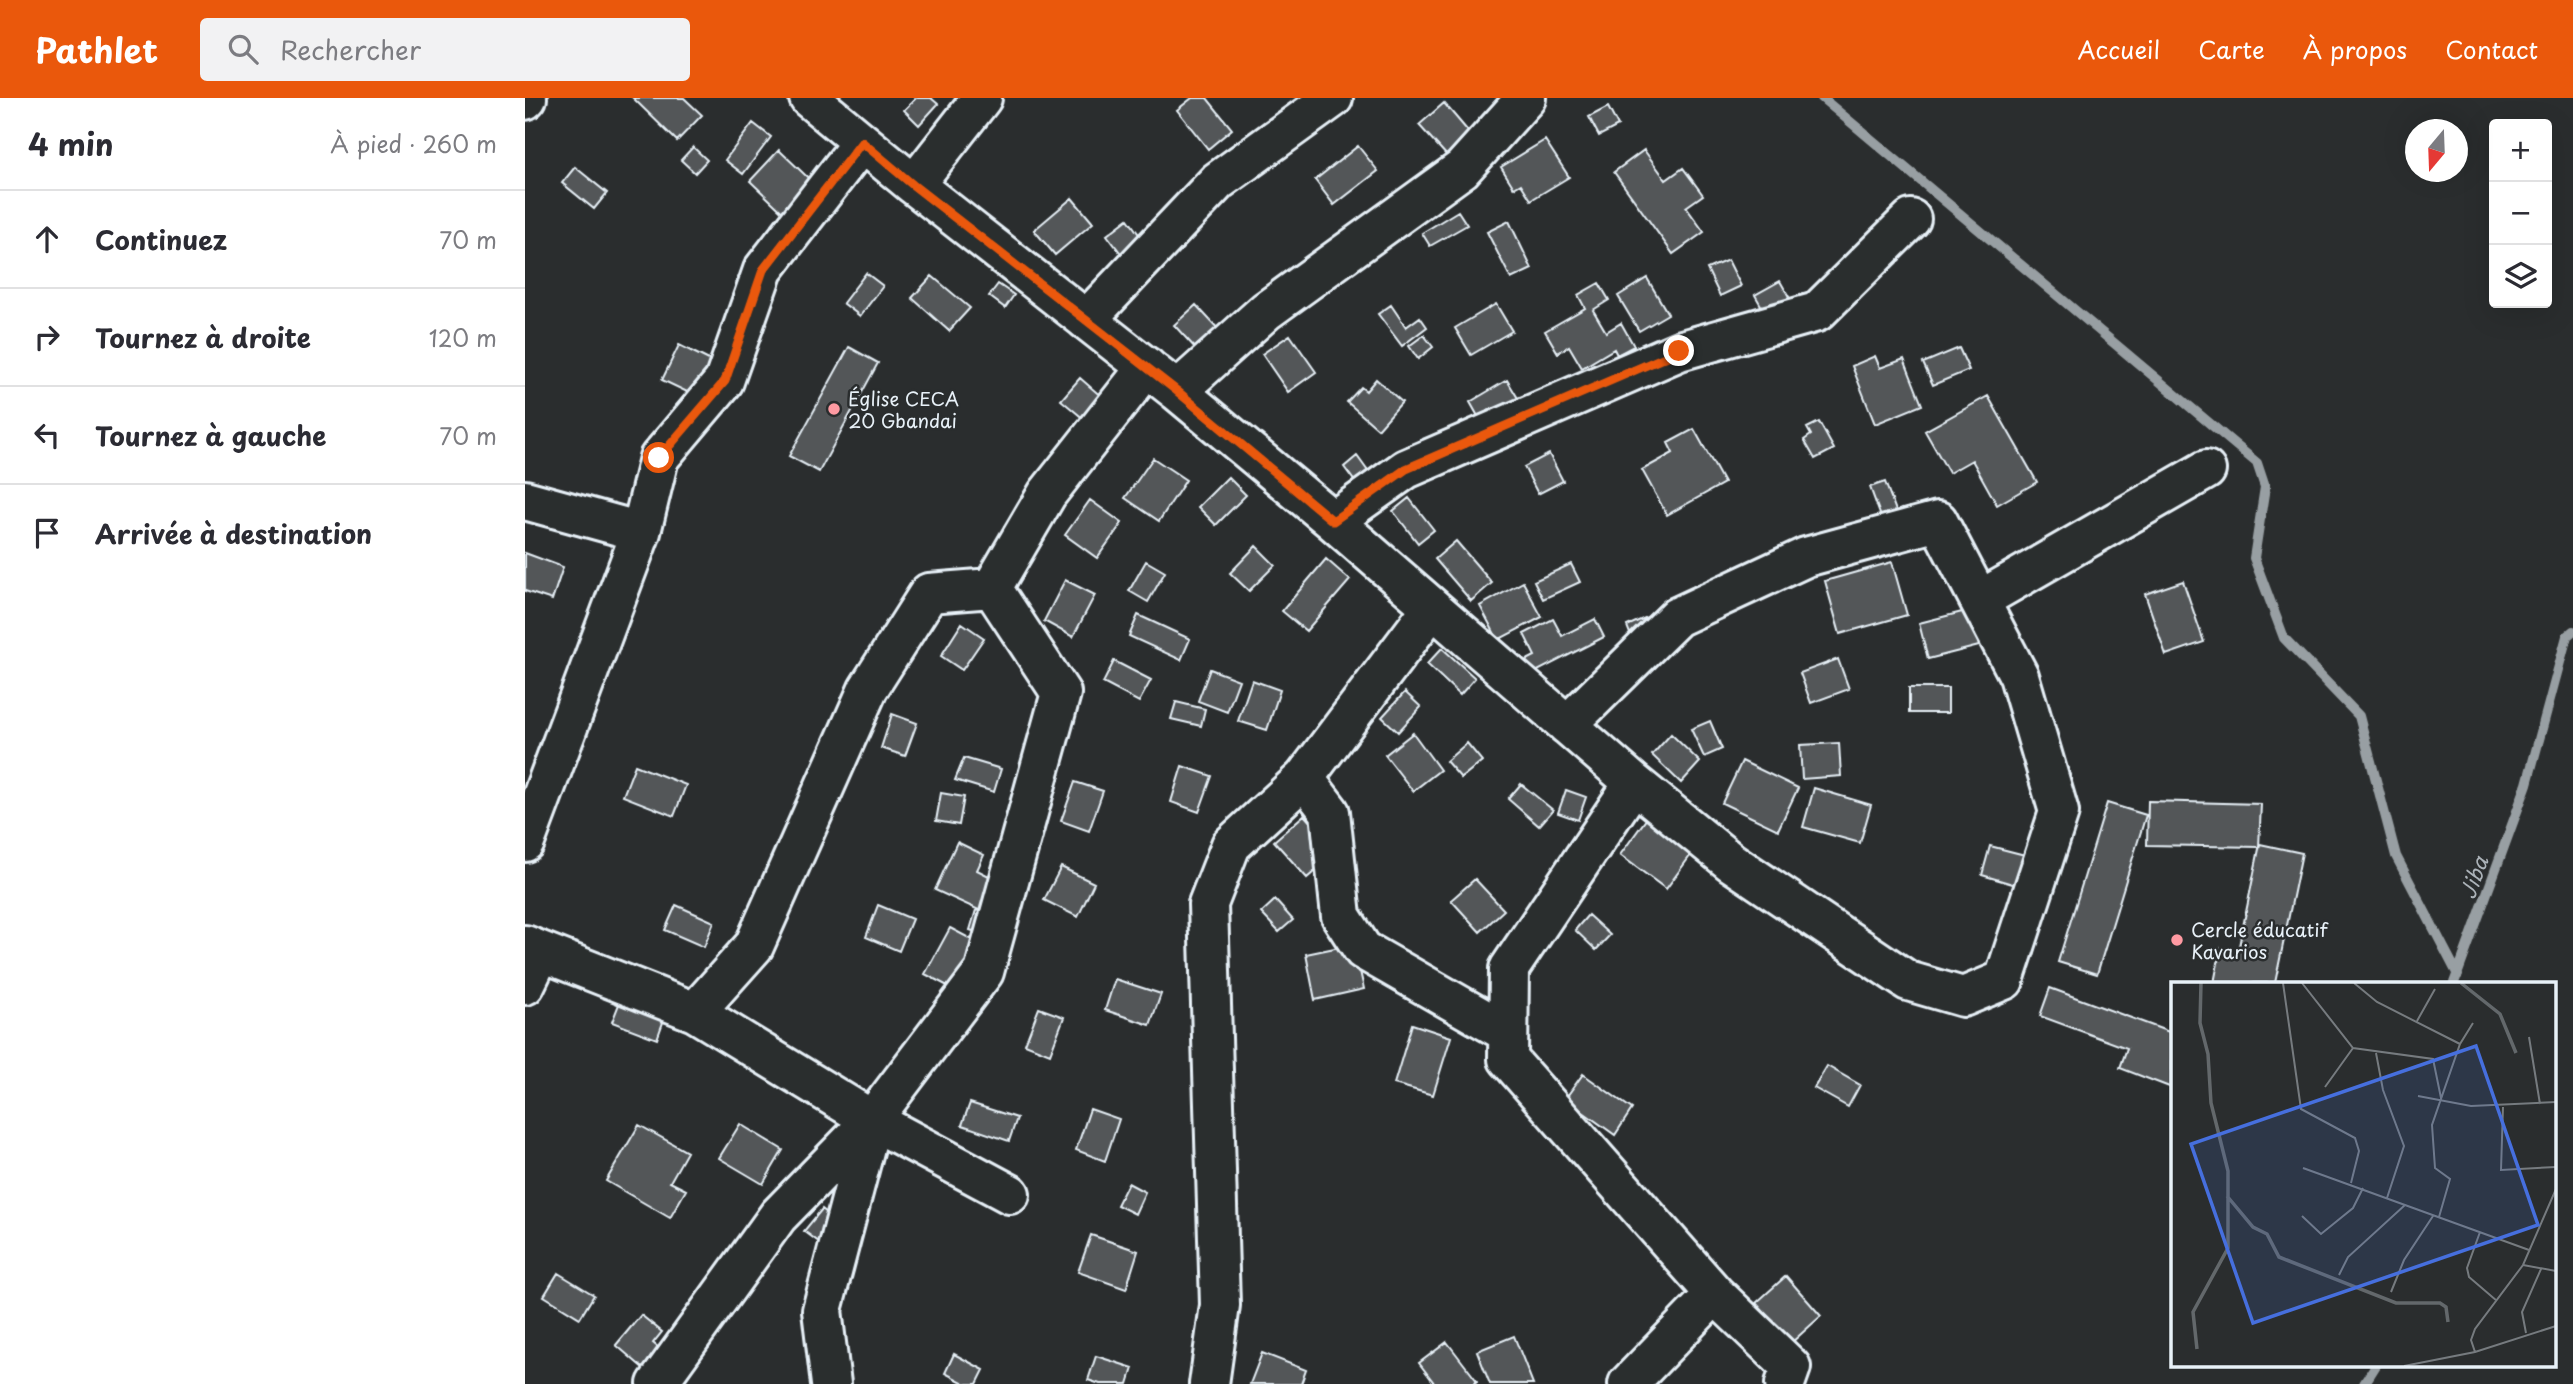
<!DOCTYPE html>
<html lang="fr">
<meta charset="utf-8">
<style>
:root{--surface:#fff;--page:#f2f2f3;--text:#2b2b33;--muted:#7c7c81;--line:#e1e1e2;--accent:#ea580c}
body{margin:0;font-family:"Playpen Sans",sans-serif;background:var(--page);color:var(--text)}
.controls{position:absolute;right:21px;top:21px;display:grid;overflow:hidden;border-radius:7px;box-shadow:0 7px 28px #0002}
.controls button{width:63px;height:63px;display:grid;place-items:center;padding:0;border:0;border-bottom:2px solid var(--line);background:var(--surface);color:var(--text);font:35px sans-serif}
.compass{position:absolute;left:1880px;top:21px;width:63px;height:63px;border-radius:50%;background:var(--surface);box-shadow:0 7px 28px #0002;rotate:199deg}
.stop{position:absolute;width:21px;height:21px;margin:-16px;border:5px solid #ea580c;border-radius:50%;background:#fff}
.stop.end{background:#ea580c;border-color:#fff;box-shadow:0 2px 7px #0008}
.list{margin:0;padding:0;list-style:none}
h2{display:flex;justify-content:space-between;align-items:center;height:91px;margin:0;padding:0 28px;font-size:30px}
h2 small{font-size:23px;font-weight:400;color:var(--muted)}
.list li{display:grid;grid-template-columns:46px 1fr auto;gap:21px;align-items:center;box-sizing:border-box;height:98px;padding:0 28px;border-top:2px solid var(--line)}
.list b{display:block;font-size:26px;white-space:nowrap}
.list em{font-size:23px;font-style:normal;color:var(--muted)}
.icon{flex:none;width:38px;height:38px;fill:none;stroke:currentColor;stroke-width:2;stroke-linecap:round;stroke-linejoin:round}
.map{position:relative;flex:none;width:2048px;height:1286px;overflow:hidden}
header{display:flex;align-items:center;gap:42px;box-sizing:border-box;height:98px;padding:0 35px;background:var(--accent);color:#fff}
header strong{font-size:33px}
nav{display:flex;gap:38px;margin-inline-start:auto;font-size:24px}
.search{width:490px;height:63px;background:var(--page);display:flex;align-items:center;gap:18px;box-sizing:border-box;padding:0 24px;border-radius:7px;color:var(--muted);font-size:26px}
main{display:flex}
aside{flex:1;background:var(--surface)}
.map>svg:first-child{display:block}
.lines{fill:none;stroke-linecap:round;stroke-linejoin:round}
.stream{stroke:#989fa3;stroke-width:10}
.building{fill:#535759;stroke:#e8f1f8;stroke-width:2}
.minor-casing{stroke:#e8f1f8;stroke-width:44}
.minor{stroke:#2a2d2e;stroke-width:38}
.route{stroke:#ea580c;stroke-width:9}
.poi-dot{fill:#ff9aa2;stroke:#2a2d2e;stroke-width:2.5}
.labels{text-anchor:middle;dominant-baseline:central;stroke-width:5;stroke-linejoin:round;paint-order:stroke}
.poi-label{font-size:19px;fill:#e8f1f8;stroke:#2a2d2e;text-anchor:start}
.water-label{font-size:21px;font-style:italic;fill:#acb3b9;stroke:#2a2d2e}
.inset-river{fill:none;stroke:#63686b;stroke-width:3.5}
.inset-road{fill:none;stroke:#767b7f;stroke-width:2}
.view{fill:#466fde;fill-opacity:0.15;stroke:#466fde;stroke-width:3.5}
.inset-edge{fill:none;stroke:#e8f1f8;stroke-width:3.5}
</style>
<header>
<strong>Pathlet</strong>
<div class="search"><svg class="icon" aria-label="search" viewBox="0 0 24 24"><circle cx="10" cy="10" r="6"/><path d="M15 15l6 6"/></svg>Rechercher</div>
<nav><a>Accueil</a><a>Carte</a><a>À propos</a><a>Contact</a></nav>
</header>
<main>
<aside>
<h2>4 min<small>À pied · 260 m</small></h2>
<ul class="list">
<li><svg class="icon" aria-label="ahead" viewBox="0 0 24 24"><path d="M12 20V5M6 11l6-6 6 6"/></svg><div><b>Continuez</b></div><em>70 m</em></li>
<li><svg class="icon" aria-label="right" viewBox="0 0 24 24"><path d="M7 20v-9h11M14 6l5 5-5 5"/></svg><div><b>Tournez à droite</b></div><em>120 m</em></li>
<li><svg class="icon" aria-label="left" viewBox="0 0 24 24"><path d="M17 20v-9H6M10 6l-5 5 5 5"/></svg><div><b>Tournez à gauche</b></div><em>70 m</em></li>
<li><svg class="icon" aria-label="arrive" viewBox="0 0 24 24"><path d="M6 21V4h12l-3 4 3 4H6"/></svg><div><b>Arrivée à destination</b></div></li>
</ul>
</aside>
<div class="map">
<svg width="2048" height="1286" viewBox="0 0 2048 1286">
<rect width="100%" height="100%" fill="#2a2d2e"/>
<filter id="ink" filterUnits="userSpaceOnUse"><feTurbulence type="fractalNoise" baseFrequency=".0143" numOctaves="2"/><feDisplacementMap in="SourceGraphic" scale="14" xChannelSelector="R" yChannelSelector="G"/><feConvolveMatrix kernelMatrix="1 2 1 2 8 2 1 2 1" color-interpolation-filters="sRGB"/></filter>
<g filter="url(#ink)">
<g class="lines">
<path class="stream" d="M1297 0 1732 365 1740 389 1729 460 1759 540 1834 618 1871 758 1933 877
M1929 885 2002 686 2042 538 2048 533
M1839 1286 1851 1267"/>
</g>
<path class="building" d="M108 0H159L177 17 152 43Z
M391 0H406L413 6 394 27 379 12Z
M667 0H682L707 31 683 51 652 12Z
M919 5 947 38 923 59 894 27Z
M1083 9 1093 28 1074 38 1064 19Z
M228 25 246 39 218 76 200 62Z
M1020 42 1044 79 1006 102 996 86 989 90 976 69Z
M833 48 853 73 809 107 790 82Z
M168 49 182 62 170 75 156 62Z
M254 52 298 94 269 125 225 83Z
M1119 52 1141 82 1158 70 1178 97 1161 109 1179 134 1148 156 1089 74Z
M50 69 82 95 69 111 37 85Z
M547 100 568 125 530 157 509 132Z
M933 113 942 127 905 148 897 135Z
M603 121 630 159 610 174 582 137Z
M984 123 1007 171 986 181 962 134Z
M1203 162 1216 188 1195 198 1182 171Z
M341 175 358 188 335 218 318 205Z
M407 178 445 210 424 233 387 200Z
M1122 180 1143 216 1114 233 1093 198Z
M1255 183 1267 204 1242 218 1230 197Z
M1074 185 1084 202 1068 212 1081 234 1096 225 1109 248 1092 257 1089 251 1057 270 1044 248 1033 255 1020 233 1060 210 1053 197Z
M473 186 489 197 480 210 464 198Z
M971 206 987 233 946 257 930 230Z
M671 207 707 246 685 266 649 227Z
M866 207 881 229 895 219 902 229 877 248 853 216Z
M765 237 791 274 763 294 737 256Z
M899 237 908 249 893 261 884 248Z
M154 247 196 268 179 302 137 282Z
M324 249 353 265 294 374 264 358Z
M1434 250 1444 272 1408 287 1398 265Z
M1350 258 1355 270 1379 261 1397 307 1350 326 1327 268Z
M555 280 578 300 560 322 536 302Z
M851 281 877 304 853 331 822 304 836 289 841 293Z
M982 282 997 307 959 329 945 304Z
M1463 298 1512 384 1472 407 1447 362 1424 375 1400 333Z
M1294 324 1309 351 1290 361 1279 342 1286 337 1282 330Z
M1169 331 1199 385 1142 417 1117 372 1148 355 1143 345Z
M1024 356 1038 383 1013 396 999 369Z
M832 358 858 394 845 404 819 369Z
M628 360 661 382 634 423 600 400Z
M703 379 721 397 691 427 673 409Z
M1360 384 1371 413 1356 419 1345 389Z
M884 400 909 432 893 445 868 413Z
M565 402 597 425 572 460 540 437Z
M931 443 967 485 946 503 910 461Z
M731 448 750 467 724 493 705 475Z
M0 455 38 469 27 502 0 493Z
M801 461 825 482 781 533 757 513Z
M621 463 640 474 623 504 604 493Z
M1367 464 1382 517 1315 536 1300 483Z
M1046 466 1055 484 1018 501 1009 483Z
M540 482 570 497 548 539 519 523Z
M1658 483 1679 544 1641 557 1620 496Z
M998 484 1017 519 973 542 955 508Z
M1445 512 1454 548 1403 561 1394 525Z
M1131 515 1109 546 1102 528Z
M613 517 665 541 656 562 604 538Z
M1028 521 1037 538 1070 521 1079 539 1005 577 998 564 1010 558 999 536Z
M437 525 459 540 437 572 416 558Z
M917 550 950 580 935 597 902 566Z
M1313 561 1324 591 1286 605 1275 575Z
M589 563 626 582 614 604 578 585Z
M685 571 714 582 702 614 673 603Z
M727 582 755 592 742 632 713 623Z
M1384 590H1423V615H1384Z
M880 594 896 609 873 634 857 619Z
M651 604 680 611 676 628 646 621Z
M367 616 392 625 380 658 356 650Z
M1185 623 1197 651 1179 659 1166 631Z
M888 635 915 672 888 693 860 657Z
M1146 636 1175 664 1156 685 1127 657Z
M942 645 957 663 936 680 921 663Z
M1314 645 1316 678 1277 681 1275 647Z
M439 660 476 671 469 694 430 682Z
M1217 663 1273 690 1253 732 1197 705Z
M110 667 161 687 149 718 98 698Z
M657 668 687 678 674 714 646 704Z
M550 684 578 693 564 733 536 723Z
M996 686 1028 712 1014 728 983 701Z
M1289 690 1346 707 1335 745 1278 729Z
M1041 692 1061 699 1053 722 1033 715Z
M416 695 439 699 434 727 411 723Z
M1623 703 1736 706 1734 749 1622 747Z
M1582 705 1621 717 1572 876 1533 864Z
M779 717 812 754 782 780 749 743Z
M1122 720 1168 754 1141 791 1095 757Z
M432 744 459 757 452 772 472 782 458 814 410 792Z
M1735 746 1777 755 1750 885H1689L1696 850 1713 853Z
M1465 748 1500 757 1491 787 1457 777Z
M536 769 569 785 553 819 519 802Z
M950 781 979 812 955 834 926 802Z
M750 802 768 822 754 834 736 815Z
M151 807 189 824 179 849 140 832Z
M353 807 387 821 374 853 341 839Z
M451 812 473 819 467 839 445 832Z
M1063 817 1085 837 1071 852 1050 832Z
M425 830 465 851 432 893 400 876Z
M829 846 839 891 790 902 781 856Z
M590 881 636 896 625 927 580 912Z
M1525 890 1647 935V990L1595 970 1602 950 1515 918Z
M98 896 142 913 132 941 87 924Z
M514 910 539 919 525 956 500 946Z
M887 926 926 939 908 997 869 986Z
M1302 968 1335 987 1323 1009 1289 990Z
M1058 976 1107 1011 1090 1037 1040 1001Z
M445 1005 492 1020 484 1043 437 1027Z
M565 1011 594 1021 580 1063 551 1052Z
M215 1026 258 1052 238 1086 194 1060Z
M114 1027 162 1054 145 1084 161 1092 145 1120 81 1083Z
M603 1085 620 1094 610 1116 592 1107Z
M297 1111 318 1128 302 1150 279 1133Z
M566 1137 613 1153 601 1191 553 1174Z
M33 1175 69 1197 55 1220 19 1198Z
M1261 1178 1296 1218 1266 1245 1231 1205Z
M116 1217 137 1234 128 1245 141 1256 125 1276 91 1247Z
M989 1238 1008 1286H965L952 1253Z
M922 1244 952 1283 948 1286H910L894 1265Z
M737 1255 781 1272 776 1286H725Z
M429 1256 459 1272 452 1286H441L420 1275Z
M571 1258 608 1270 603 1286H575L563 1282Z"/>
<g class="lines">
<g class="minor-casing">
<path id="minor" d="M284 0 389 87 652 293 808 423 1109 685 1206 764 1383 883 1438 899 1479 882 1534 714 1494 578 1413 423 1281 459 1152 519 1042 627
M0 2 2 0
M389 87 457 0
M561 222 693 83 808 0
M652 293 741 213 937 71 1001 0
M0 402 116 434
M808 423 881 371 1154 253 1292 214 1386 121
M1455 502 1681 372
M779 680 805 714 816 818 838 852 983 935
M1109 685 984 871 983 961 1190 1196 1266 1269 1260 1286
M0 744 116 434 134 360 199 283 238 172 337 44
M0 847 170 914 347 1022 485 1096
M0 887 16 854
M170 914 229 848 343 591 404 495 467 490
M132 1286 253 1118 347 1022 459 874 536 595 467 490 522 396 622 269
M306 1286 297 1212 346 1026
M684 1286 695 1207 683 806 706 747 779 680 907 510
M1103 1286 1190 1196"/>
</g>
<use href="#minor" class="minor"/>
</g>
</g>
<g class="lines" filter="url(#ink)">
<path class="route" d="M134 360 200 283 238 172 337 44 388 87 652 293 808 423 881 371 1154 253"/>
</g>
<g class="poi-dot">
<circle cx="309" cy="311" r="7"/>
<circle cx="1652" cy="842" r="7"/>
</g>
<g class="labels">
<g class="poi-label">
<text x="323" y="300">Église CECA<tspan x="323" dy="22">20 Gbandai</tspan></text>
<text x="1666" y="831">Cercle éducatif<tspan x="1666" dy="22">Kavarios</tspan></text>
</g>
<g class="water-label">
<text transform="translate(1948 779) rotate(-70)">Jiba</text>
</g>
</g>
<g transform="translate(1646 884)">
<rect width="385" height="385" fill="#2a2d2e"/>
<path class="inset-river" d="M290 1 329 32 345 71M56 214 82 245 96 252 108 275 225 321H269L275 325 277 340M26 367 22 330 57 266V189L40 121 37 72 29 41 30 1"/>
<path class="inset-road" d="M112 1 130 127 184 156 188 169 180 201M131 1 182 66 262 77 270 116M183 1 206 20 289 62M246 39 264 7M358 55 369 122M205 71 212 108 233 164 216 216M154 105 182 66M247 114 300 124 385 120M332 125 330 188 385 185M132 186 358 268M131 234 150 252 182 226 192 206M268 235 279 197 264 186 261 143 289 62 302 41M309 250 296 286 298 295 326 319M352 283 385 289M168 293 177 275 234 223M220 310 233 278 262 234M355 351 351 330 370 287M304 370 300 358 304 347 352 283 385 207M233 384 304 370 385 344"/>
<path class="view" d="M305 64 367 243 82 341 20 162Z"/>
<rect width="385" height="385" class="inset-edge"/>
</g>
</svg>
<div class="controls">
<button>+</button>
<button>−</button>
<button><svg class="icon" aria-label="layers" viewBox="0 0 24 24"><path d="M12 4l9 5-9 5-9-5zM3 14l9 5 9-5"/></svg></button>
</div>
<svg class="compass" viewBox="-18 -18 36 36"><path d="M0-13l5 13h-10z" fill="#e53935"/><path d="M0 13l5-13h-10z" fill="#7c7c81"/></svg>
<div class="stop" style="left:134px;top:360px"></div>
<div class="stop end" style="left:1154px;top:253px"></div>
</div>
</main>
